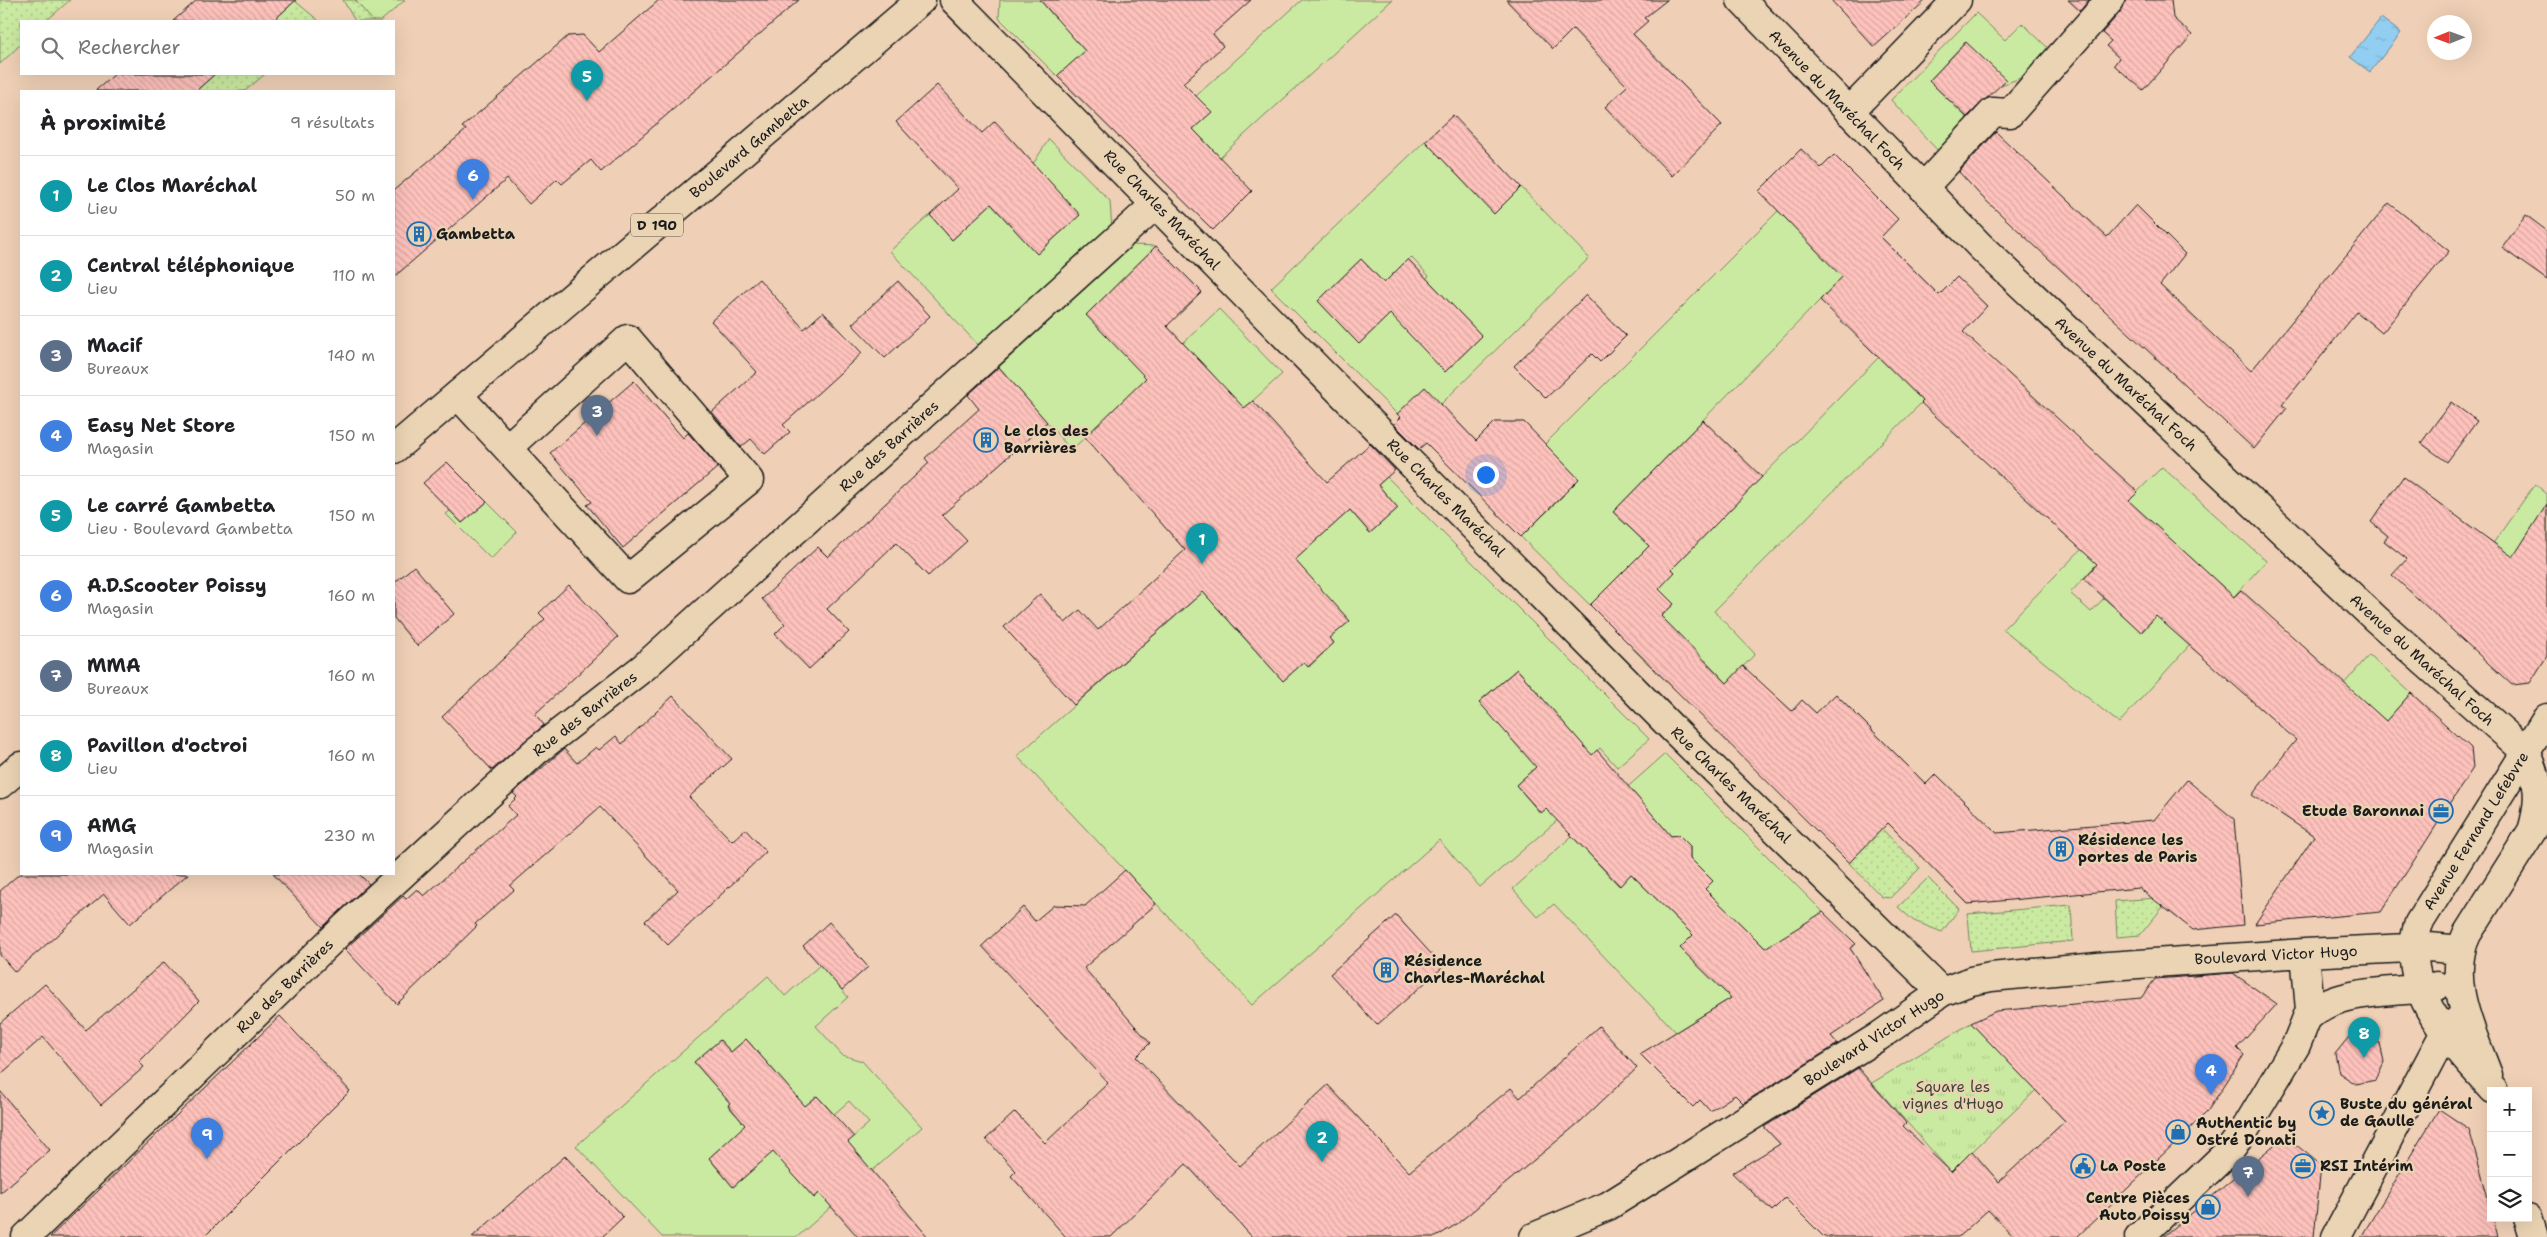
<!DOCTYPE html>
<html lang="fr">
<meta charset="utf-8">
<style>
:root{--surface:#fff;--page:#f6f6f6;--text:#202124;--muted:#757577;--line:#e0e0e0;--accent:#1f6fb2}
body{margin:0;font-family:"Shantell Sans",sans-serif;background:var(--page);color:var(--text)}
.controls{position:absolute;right:15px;bottom:15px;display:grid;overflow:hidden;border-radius:0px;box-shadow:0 5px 20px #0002}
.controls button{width:45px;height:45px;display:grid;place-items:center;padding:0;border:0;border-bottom:1px solid var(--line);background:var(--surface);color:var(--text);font:25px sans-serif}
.compass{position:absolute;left:2427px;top:15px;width:45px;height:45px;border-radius:50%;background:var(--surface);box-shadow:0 5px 20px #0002;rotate:269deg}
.you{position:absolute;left:1485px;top:474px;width:18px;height:18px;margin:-12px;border:4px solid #fff;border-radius:50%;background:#1a73e8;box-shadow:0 0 0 8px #1a73e833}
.badge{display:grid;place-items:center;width:32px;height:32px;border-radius:50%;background:var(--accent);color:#fff;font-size:16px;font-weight:700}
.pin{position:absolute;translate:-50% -41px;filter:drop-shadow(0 1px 2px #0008)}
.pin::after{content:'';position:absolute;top:26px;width:18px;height:15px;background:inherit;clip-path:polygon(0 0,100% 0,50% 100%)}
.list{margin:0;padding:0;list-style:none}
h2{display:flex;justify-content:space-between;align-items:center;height:65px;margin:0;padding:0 20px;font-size:21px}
h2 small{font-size:16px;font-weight:400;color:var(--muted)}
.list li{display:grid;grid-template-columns:32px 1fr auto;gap:15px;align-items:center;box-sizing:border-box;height:80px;padding:0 20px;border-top:1px solid var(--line)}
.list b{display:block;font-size:19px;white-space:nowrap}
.list p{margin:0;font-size:16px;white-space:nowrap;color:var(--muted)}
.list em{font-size:16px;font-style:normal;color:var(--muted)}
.icon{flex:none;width:28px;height:28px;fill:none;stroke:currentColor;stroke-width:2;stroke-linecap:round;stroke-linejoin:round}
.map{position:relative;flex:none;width:2547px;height:1237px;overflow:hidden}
.search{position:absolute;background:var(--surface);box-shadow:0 5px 20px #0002;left:20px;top:20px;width:375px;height:55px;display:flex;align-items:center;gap:12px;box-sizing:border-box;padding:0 18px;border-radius:0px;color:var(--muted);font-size:19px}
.panel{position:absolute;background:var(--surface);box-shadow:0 5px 20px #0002;left:20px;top:90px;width:375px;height:785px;border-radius:0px}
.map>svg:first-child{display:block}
.grass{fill:url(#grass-dots);stroke:#74835e}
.park{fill:url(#park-tufts);stroke:#74835e}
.garden{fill:#cbeaa1;stroke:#74835e;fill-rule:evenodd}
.water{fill:url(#water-ripples);stroke:#62879c}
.building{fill:url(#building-back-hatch);stroke:#1c1c1c}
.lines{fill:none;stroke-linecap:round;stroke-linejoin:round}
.minor-casing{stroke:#1c1c1c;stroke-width:31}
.major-casing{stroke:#1c1c1c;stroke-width:31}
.minor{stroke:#ebd4b4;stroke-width:28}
.major{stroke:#ebd4b4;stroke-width:28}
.labels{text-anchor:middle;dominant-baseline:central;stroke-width:4.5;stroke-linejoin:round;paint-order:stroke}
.shield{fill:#ebd4b4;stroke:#5a534a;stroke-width:1}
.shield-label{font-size:14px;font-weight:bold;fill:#1c1c1c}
.street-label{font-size:15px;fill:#1c1c1c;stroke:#ebd4b4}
.poi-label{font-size:15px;font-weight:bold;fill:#1c1c1c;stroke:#ebd4b4;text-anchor:start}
.park-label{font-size:15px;fill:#3f4537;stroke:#ebd4b4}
</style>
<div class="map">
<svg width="2547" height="1237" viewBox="0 0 2547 1237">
<defs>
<pattern id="grass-dots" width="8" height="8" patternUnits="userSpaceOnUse" patternTransform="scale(1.25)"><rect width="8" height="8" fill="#cbeaa1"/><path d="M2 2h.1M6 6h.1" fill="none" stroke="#aec88a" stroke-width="1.8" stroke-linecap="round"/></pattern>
<pattern id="park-tufts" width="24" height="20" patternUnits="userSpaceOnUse" patternTransform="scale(1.25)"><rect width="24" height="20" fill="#cbeaa1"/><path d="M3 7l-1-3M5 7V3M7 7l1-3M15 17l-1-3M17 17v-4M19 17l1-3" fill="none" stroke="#aec88a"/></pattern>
<pattern id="water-ripples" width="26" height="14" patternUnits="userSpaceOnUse" patternTransform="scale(1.25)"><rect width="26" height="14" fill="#91cef2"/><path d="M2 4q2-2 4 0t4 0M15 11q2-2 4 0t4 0" fill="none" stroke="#7cb0cf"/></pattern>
<pattern id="building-back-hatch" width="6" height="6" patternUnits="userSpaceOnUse" patternTransform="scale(1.25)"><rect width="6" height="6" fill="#fec2bc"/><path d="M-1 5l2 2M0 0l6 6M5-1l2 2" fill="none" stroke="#d9a6a1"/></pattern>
</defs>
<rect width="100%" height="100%" fill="#efd0b6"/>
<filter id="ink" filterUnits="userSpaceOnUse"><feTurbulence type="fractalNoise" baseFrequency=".02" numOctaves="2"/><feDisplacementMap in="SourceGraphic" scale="10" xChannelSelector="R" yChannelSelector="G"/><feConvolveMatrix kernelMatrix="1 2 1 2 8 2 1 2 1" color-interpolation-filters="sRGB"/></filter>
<g filter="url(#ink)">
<path class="grass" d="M0 0H70L46 21H21V44L0 64Z
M343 0H356L374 21H355Z
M295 1 319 21H273Z
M215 74H265L245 91H196Z
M1882 829 1920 868 1890 898 1882 897 1849 863Z
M1928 878 1959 909 1942 932 1914 921 1898 907Z
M2171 897 2140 935 2117 937 2115 901Z
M2071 905 2073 941 1971 951 1968 914Z"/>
<path class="park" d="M1971 1023 2036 1090 1951 1172 1872 1083Z"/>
<path class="garden" d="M355 0H405L381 21H373Z
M1000 0H1040L1055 18 1076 0 1105 34 1057 76 999 18Z
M1302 0H1392L1220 157 1193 129 1211 112 1196 96Z
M1976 13 2005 40 2022 23 2049 49 2026 76 2001 85 2005 80 1965 42 1929 81 1969 120 1939 152 1891 100Z
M1049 139 1110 201 1112 231 981 348 890 251 930 215 952 240 991 204 1037 254 1080 215 1033 164Z
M1425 141 1494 213 1521 187 1589 258 1441 404 1397 414 1271 288ZM1411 257 1429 276 1359 344 1318 301 1361 259 1384 283ZM1446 299 1482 336 1445 372Z
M1791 198 1856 263 1613 512 1649 546 1590 605 1521 537 1564 495 1561 491 1576 476 1545 444Z
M1133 245 1156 246 1086 315 1181 345 1219 309 1282 374 1235 417 1215 377 1197 358 1101 423 1071 450 999 367Z
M1921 314 1970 354 1714 611 1755 654 1727 683 1705 660 1675 690 1631 647 1674 604 1640 570 1672 569Z
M2162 467 2266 561 2119 723 2003 629ZM2143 514 2201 567 2142 632 2104 598 2091 612 2070 593Z
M1387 477 1649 739 1617 767 1600 748 1592 755 1572 735 1516 785 1540 813 1557 799 1568 811 1480 887 1439 840 1252 1005 1017 756 1203 592 1283 681 1304 662 1309 667 1334 643 1330 638 1349 621 1327 596 1266 586 1350 510 1370 533 1398 508 1378 485ZM1517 669 1557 715 1482 699Z
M2535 484 2547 494V542L2501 576 2480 562Z
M487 502 517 532 491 559 446 514 450 511 462 523Z
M2369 655 2411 693 2349 763 2305 729Z
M1665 754 1823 912 1784 966 1704 889 1690 858V846L1679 835 1671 836 1653 815 1622 792Z
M1572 836 1619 886 1631 874 1693 935 1680 948 1731 998 1676 1032 1554 904 1538 917 1513 889Z
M820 965 848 997 816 1026 842 1055 862 1061 922 1127 797 1237H662L576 1146 768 976 785 996ZM746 1039 777 1074 759 1091 745 1125 728 1106 730 1103 694 1062 720 1040 731 1052ZM817 1096 834 1114 849 1101 869 1123 835 1153 848 1168 814 1198 770 1137ZM736 1134 761 1162 733 1187 709 1158Z"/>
<path class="water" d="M2381 18 2401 33 2370 72 2350 57Z"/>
<path class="building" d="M197 0H296L273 21H173Z
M659 0H799L601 172 591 160 562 184 557 179 529 204 507 179 394 277V190L466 130 462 127 568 36 583 35 599 52Z
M1040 0H1251L1213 34 1223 46 1183 83 1212 112 1193 129 1252 191 1213 230 1057 76 1085 51Z
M1506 0H1667L1644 18 1648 21 1633 34 1722 125 1672 176 1605 107 1627 86 1573 29 1553 49Z
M1831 0H1926L1874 47Z
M2068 0H2089L2080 11Z
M2125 0H2171L2173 18 2192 35 2143 90 2114 65 2119 58 2106 46 2111 41 2102 33 2122 10Z
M1966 42 2006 80 1967 117 1929 81Z
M115 74H215L196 91H95Z
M937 85 982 133 995 121 1080 215 1037 254 991 204 952 240 930 215 958 189 896 122Z
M1453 115 1521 187 1494 214 1425 141Z
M1996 132 2107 237 2136 205 2185 254 2160 285 2251 371 2389 203 2449 251 2382 333 2357 312 2282 405 2287 408 2254 449 1981 196 1959 172Z
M1801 149 1821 168 1834 155 1898 219 1881 237 1939 295 1957 277 1987 306 1963 332 2138 492 2129 501 2234 597 2241 590 2386 721 2411 693 2471 748 2473 768 2381 912 2255 924 2314 836 2252 795 2296 740 2156 616 2141 632 2084 579 2097 564 1921 403 1923 401 1820 300 1842 277 1759 191Z
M2526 215 2547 231V280L2502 248Z
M1156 246 1202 292 1167 326 1244 408 1253 401 1327 482 1370 444 1395 470 1378 485 1398 508 1370 533 1350 510 1295 560 1350 621 1330 638 1334 643 1308 667 1304 662 1283 681 1203 592 1074 705 1004 627 1040 594 1065 623 1080 610 1098 630 1185 550 1085 437 1146 378 1086 315Z
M1361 259 1384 283 1408 259 1482 336 1445 372 1390 314 1359 344 1318 301Z
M759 279 804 329 823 312 862 353 783 425 790 432 765 454 751 439 741 447 712 412 757 372 711 321Z
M898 281 930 316 885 358 852 324Z
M1586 295 1626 336 1600 362 1592 354 1546 398 1514 366Z
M999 367 1047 422 942 515 967 541 928 576 896 543 827 609 849 632 809 669 775 634 785 624 762 599 818 547 828 557 929 463 925 458 979 409 968 395Z
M634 381 683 438 688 433 718 467 623 548 587 505 592 502 550 453Z
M1425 387 1476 441 1495 422H1524L1579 479 1521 537 1426 443 1419 449 1394 424 1401 417 1397 414Z
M2451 402 2477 421 2447 462 2421 443Z
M1703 420 1762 477 1672 569 1675 572 1659 589 1674 604 1661 616 1727 683 1743 666 1792 711 1802 700 1816 713 1836 694 1926 784 1936 774 1997 833 2154 820 2187 780 2234 819 2243 925 2193 930 2139 888 1968 904 1888 823 1849 863 1590 605 1649 546 1613 512Z
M447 462 487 502 462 523 423 483Z
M2403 477 2513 557 2547 504V656L2530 683 2512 685 2392 575 2407 559 2384 541 2388 536 2371 522Z
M414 566 454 614 417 646 394 618V583Z
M569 585 618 637 535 714 544 725 492 770 442 717 545 619 539 613Z
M1517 669 1592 755 1597 750 1671 836 1679 835 1690 846V858L1713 881 1705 889 1765 948 1823 912 1856 944 1850 948 1884 1001 1831 1036 1838 1044 1743 1103 1735 1095 1710 1111 1700 1100 1693 1107 1640 1054 1731 998 1680 948 1693 935 1631 874 1620 886 1546 809 1541 813 1516 785 1536 767 1479 702Z
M673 696 732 759 689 797 732 841 745 829 766 852 668 945 645 921 678 890 600 807 510 886 514 890 475 924 477 926 397 1004 345 949 403 896 406 899 417 889 424 896 516 815 508 806 517 797 513 793 564 749 577 763 596 747 599 750 616 736 622 744Z
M1125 870 1156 904 1084 968 1150 1043 1136 1057 1240 1166 1328 1085 1409 1172 1511 1088 1520 1098 1599 1026 1637 1068 1581 1121 1457 1224 1436 1237H1252L1186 1164 1111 1237H1066L1011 1176 1016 1171 986 1139 1015 1112 1045 1143 1108 1083 982 946 1023 907 1035 921 1054 905 1085 906Z
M19 874H188L130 924 104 894 15 972 0 955V891Z
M273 874H359L369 884 323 927Z
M1396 915 1443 967 1377 1025 1330 974Z
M829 922 868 967 842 990 803 946Z
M164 962 199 1001 139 1062 144 1067 101 1105 43 1037 0 1075V1023L45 984 86 1030Z
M2233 973 2277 1004 2237 1048 2244 1055 2207 1112 2077 1237H2014L1988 1210 1958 1237H1824L1785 1198 1772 1211 1732 1173 1780 1144 1764 1127 1858 1068 1906 1123 1903 1126 1951 1172 1972 1151 1999 1182 2065 1121 1971 1023 1996 1011 2141 998 2155 979Z
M280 1016 350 1091 204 1237H50Z
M2361 1033 2380 1043 2384 1062 2376 1080 2356 1084 2339 1073 2335 1054 2348 1038Z
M746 1039 805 1106 817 1096 854 1137 848 1142 928 1237H858L819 1193 814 1198 773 1152 733 1187 709 1158 745 1125 728 1105 730 1103 694 1062 720 1040 731 1052Z
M0 1091 50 1150 0 1193Z
M2439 1109 2469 1129 2491 1209V1218H2493L2498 1237H2361Z
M2285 1136 2321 1165 2314 1237H2163Z
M565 1156 623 1217 602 1237H472Z"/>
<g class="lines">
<g class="minor-casing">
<path id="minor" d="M954 0 1673 729 1942 992
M1741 0 1981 247 2376 619 2526 752C2540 780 2541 801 2532 831
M1849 112 1957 0
M1923 188 1993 112 2010 113 2110 0
M458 395 628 579 749 480 628 339 507 448
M2308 1017C2337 987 2398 994 2437 986
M2488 1075C2472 1032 2445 979 2467 934L2542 815
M2493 1089C2453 1045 2396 988 2419 923L2547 718
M2528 1218 2534 1237
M26 1237 344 928 536 751 644 667 1156 204
M1534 1237 1608 1206 1878 1037 1942 992 1971 981 1991 977 2108 966 2305 953 2429 947 2461 950
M2139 1237 2228 1152 2244 1131 2296 1045 2310 1010 2305 953
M2336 1237 2445 1032 2457 1021"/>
</g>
<g class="major-casing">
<path id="major" d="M394 449 921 0
M0 784 21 766"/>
</g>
<use href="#minor" class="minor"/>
<use href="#major" class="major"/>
</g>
</g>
<defs>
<g id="building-ring" transform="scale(1.25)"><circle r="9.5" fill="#ebd4b4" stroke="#1f6fb2" stroke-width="1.5"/><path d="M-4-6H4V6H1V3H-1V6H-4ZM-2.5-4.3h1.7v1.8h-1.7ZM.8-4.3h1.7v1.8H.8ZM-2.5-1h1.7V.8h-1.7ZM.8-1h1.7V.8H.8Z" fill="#1f6fb2"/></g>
<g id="office-ring" transform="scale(1.25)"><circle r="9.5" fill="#ebd4b4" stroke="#1f6fb2" stroke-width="1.5"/><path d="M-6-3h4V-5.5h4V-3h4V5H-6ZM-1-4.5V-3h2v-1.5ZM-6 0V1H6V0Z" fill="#1f6fb2"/></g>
<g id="sight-ring" transform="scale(1.25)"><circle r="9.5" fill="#ebd4b4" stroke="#1f6fb2" stroke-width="1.5"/><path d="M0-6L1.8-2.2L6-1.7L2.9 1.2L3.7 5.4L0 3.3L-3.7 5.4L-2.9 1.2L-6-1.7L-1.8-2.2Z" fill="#1f6fb2"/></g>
<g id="shop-ring" transform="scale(1.25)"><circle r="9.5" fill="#ebd4b4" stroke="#1f6fb2" stroke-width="1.5"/><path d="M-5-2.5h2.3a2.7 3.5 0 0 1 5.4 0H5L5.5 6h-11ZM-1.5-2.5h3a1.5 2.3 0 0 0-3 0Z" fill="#1f6fb2"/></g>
<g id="civic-ring" transform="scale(1.25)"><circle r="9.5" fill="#ebd4b4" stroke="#1f6fb2" stroke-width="1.5"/><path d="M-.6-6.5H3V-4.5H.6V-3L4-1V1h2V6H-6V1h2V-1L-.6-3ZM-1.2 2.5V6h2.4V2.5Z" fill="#1f6fb2"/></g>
</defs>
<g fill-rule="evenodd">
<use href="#building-ring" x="419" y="234"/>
<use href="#building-ring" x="986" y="440"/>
<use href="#office-ring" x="2441" y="811"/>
<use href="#building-ring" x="2061" y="849"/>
<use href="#building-ring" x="1386" y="970"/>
<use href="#sight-ring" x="2322" y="1113"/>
<use href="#shop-ring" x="2178" y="1132"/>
<use href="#civic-ring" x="2083" y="1166"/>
<use href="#office-ring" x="2303" y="1166"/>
<use href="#shop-ring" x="2208" y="1207"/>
</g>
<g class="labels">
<rect class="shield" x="631" y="213.5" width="52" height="23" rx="4"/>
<g class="shield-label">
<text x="657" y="225">D 190</text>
</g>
<g class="street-label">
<text transform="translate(1837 100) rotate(46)">Avenue du Maréchal Foch</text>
<text transform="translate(749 147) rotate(-40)">Boulevard Gambetta</text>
<text transform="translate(1162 210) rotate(46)">Rue Charles Maréchal</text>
<text transform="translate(2126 384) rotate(43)">Avenue du Maréchal Foch</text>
<text transform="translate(889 446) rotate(-42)">Rue des Barrières</text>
<text transform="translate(1446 498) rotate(45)">Rue Charles Maréchal</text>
<text transform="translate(2422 660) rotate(42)">Avenue du Maréchal Foch</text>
<text transform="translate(585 714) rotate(-38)">Rue des Barrières</text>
<text transform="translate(1731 785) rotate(44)">Rue Charles Maréchal</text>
<text transform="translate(2476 831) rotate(-58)">Avenue Fernand Lefebvre</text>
<text transform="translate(2276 955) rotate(-3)">Boulevard Victor Hugo</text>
<text transform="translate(285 986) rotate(-44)">Rue des Barrières</text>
<text transform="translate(1874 1038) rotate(-33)">Boulevard Victor Hugo</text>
</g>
<g class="poi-label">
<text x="436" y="234">Gambetta</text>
<text x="1004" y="431">Le clos des<tspan x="1004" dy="17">Barrières</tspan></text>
<text x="2424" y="811" text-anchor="end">Etude Baronnai</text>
<text x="2078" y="840">Résidence les<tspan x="2078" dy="17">portes de Paris</tspan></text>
<text x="1404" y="961">Résidence<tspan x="1404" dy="17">Charles-Maréchal</tspan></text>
<text x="2340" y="1104">Buste du général<tspan x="2340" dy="17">de Gaulle</tspan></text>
<text x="2196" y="1123">Authentic by<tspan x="2196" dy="17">Ostré Donati</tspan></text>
<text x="2100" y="1166">La Poste</text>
<text x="2320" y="1166">RSI Intérim</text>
<text x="2190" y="1198" text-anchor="end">Centre Pièces<tspan x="2190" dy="17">Auto Poissy</tspan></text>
</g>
<g class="park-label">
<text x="1953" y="1087">Square les<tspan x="1953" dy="17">vignes d'Hugo</tspan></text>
</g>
</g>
</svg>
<div class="controls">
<button>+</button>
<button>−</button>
<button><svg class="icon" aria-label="layers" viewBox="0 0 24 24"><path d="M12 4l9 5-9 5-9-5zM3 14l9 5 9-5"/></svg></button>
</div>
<svg class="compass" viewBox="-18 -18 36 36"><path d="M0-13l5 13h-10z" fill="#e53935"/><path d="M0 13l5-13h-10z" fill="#757577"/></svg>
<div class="you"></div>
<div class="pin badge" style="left:1202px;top:564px;background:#0f9aa8">1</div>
<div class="pin badge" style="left:1322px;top:1162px;background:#0f9aa8">2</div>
<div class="pin badge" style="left:597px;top:436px;background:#5c6f8a">3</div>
<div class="pin badge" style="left:2211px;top:1095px;background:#3f7fe0">4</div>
<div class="pin badge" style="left:587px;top:101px;background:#0f9aa8">5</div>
<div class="pin badge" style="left:473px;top:200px;background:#3f7fe0">6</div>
<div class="pin badge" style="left:2248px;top:1197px;background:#5c6f8a">7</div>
<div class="pin badge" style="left:2364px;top:1058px;background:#0f9aa8">8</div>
<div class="pin badge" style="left:207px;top:1159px;background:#3f7fe0">9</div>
<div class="search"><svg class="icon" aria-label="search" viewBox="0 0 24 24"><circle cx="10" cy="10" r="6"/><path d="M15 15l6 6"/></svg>Rechercher</div>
<section class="panel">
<h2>À proximité<small>9 résultats</small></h2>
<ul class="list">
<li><span class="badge" style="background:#0f9aa8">1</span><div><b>Le Clos Maréchal</b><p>Lieu</p></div><em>50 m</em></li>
<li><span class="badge" style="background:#0f9aa8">2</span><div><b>Central téléphonique</b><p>Lieu</p></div><em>110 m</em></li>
<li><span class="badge" style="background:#5c6f8a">3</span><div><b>Macif</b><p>Bureaux</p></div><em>140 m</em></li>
<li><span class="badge" style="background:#3f7fe0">4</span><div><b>Easy Net Store</b><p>Magasin</p></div><em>150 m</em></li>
<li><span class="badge" style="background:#0f9aa8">5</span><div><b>Le carré Gambetta</b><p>Lieu · Boulevard Gambetta</p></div><em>150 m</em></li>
<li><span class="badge" style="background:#3f7fe0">6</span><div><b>A.D.Scooter Poissy</b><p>Magasin</p></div><em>160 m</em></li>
<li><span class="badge" style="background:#5c6f8a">7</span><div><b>MMA</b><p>Bureaux</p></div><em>160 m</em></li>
<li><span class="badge" style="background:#0f9aa8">8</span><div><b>Pavillon d'octroi</b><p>Lieu</p></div><em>160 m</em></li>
<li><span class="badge" style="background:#3f7fe0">9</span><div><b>AMG</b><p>Magasin</p></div><em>230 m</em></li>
</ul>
</section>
</div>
